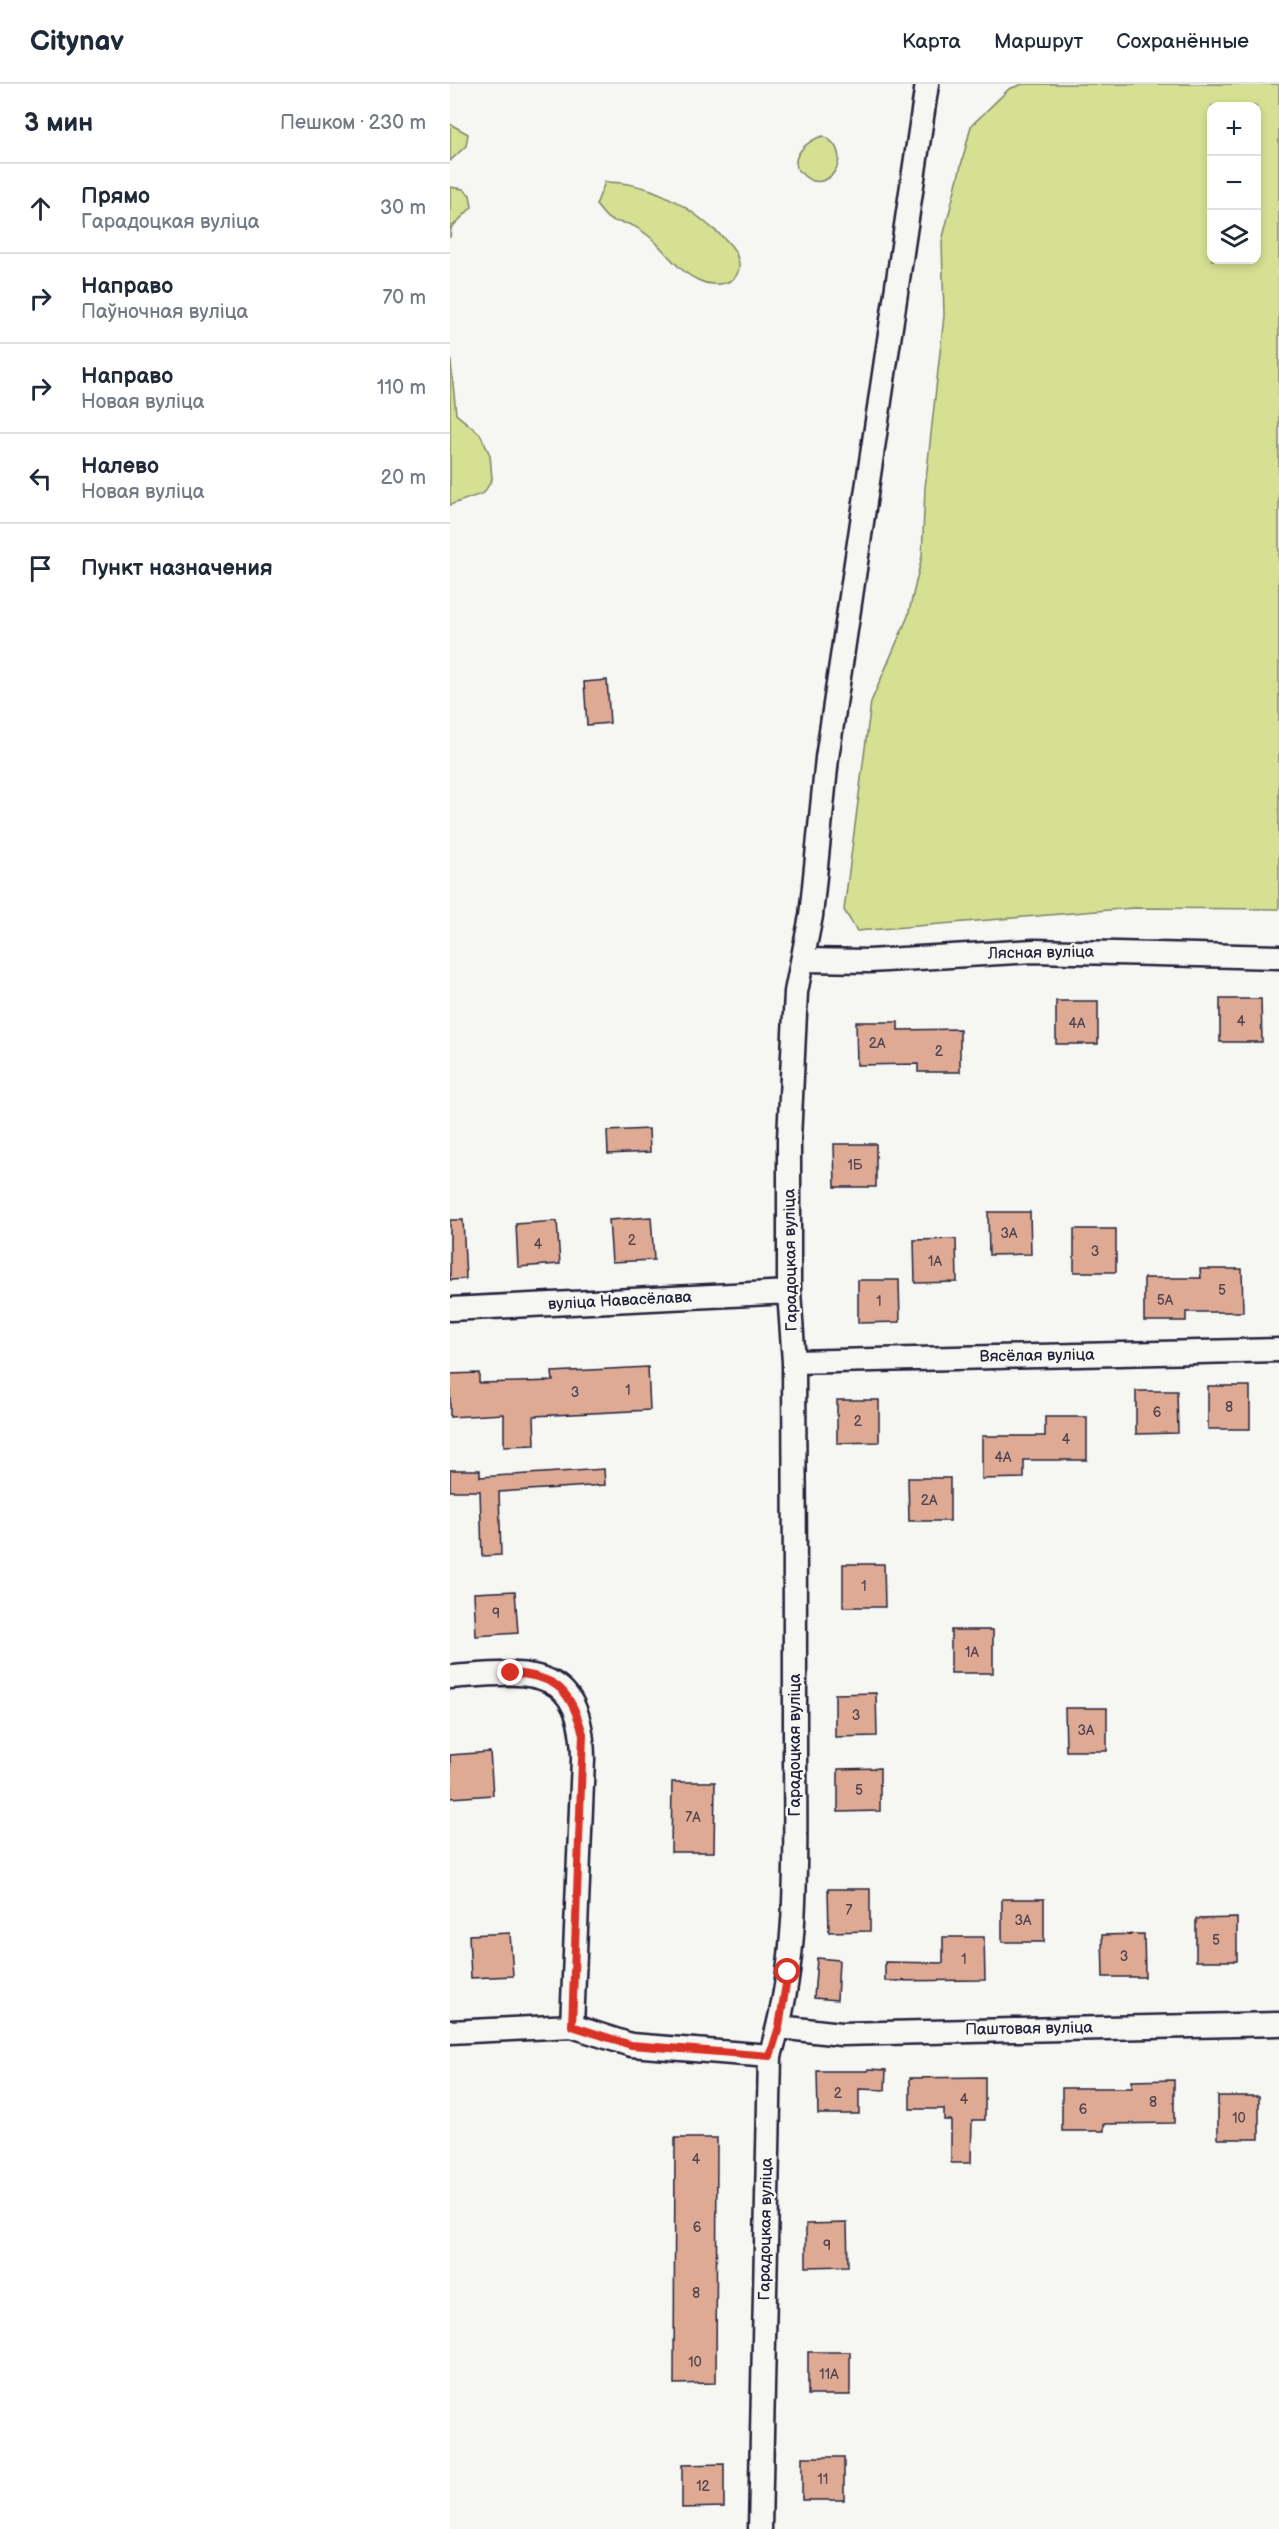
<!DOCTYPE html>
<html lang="ru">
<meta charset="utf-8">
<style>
:root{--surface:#fff;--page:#f2f2f3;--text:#1f2937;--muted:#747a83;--line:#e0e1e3}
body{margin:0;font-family:"Balsamiq Sans",sans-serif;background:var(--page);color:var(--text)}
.controls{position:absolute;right:18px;top:18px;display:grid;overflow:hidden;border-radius:12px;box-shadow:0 3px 9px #0003}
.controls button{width:54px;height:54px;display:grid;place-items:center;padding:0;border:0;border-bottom:2px solid var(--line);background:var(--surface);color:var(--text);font:30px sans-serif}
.stop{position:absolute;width:18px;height:18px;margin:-14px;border:4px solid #d93025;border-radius:50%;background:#fff}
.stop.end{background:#d93025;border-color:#fff;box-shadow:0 2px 6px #0008}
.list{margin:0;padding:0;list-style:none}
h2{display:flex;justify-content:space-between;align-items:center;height:78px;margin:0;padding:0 24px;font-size:26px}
h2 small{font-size:20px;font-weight:400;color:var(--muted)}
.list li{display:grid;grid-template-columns:39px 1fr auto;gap:18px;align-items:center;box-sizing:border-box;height:90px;padding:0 24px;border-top:2px solid var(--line)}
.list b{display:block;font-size:22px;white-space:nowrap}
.list p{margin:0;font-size:20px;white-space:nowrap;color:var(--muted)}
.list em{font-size:20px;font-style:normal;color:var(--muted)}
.icon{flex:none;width:33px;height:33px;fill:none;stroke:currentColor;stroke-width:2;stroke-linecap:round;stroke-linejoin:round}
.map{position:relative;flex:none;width:829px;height:2445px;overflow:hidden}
header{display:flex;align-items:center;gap:36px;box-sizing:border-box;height:84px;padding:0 30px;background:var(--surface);border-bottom:2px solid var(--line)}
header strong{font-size:28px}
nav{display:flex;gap:33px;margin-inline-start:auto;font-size:21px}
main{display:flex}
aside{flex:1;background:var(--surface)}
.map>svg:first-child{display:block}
.green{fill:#d5e093;stroke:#7c8167;stroke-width:1.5;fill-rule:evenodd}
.building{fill:#dfaa94;stroke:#22223b;stroke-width:1.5}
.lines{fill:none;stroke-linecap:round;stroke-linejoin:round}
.minor-casing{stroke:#22223b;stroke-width:27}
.minor{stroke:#f6f6f2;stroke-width:22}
.route{stroke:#d93025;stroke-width:8}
.labels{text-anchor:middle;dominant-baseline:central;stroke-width:5;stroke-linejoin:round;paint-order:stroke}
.number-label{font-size:14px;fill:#514451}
.street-label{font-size:16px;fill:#22223b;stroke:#f6f6f2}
</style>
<header>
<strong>Citynav</strong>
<nav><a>Карта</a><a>Маршрут</a><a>Сохранённые</a></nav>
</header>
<main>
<aside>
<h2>3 мин<small>Пешком · 230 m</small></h2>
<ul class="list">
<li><svg class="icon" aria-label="ahead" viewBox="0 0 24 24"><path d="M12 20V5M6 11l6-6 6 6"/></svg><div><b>Прямо</b><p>Гарадоцкая вуліца</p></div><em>30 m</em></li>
<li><svg class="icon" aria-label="right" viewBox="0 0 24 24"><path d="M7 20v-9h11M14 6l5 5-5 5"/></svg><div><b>Направо</b><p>Паўночная вуліца</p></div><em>70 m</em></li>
<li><svg class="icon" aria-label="right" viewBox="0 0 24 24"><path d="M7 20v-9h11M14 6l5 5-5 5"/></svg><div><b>Направо</b><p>Новая вуліца</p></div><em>110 m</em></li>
<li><svg class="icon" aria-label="left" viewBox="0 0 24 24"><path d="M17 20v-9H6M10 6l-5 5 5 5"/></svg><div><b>Налево</b><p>Новая вуліца</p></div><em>20 m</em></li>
<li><svg class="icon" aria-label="arrive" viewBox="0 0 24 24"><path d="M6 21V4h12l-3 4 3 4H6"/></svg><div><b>Пункт назначения</b></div></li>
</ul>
</aside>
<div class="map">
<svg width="829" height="2445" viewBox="0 0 829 2445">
<rect width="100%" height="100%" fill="#f6f6f2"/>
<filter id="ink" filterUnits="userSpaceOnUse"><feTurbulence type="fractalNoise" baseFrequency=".0167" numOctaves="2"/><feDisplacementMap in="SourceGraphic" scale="12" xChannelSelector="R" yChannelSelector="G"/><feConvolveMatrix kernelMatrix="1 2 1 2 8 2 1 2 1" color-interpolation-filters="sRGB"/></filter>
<g filter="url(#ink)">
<path class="green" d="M573 0H829V825L683 824 407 847 394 826 421 618 458 532 472 472 475 404 494 232 492 157 521 42 559 5ZM762 22H806V176H762Z
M0 40 18 50 16 62 0 77Z
M373 52C408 68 377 117 351 89 336 74 359 55 373 52Z
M155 98C198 98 231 117 262 144 272 152 285 162 288 175 295 200 265 205 248 196 228 187 216 167 200 153 195 149 187 143 181 141 174 138 165 139 159 135 154 132 150 125 146 121Z
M0 103 13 105 20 111 22 123 1 144 0 154Z
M0 269 6 330 30 350 40 371 42 395 34 409 0 421Z"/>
<path class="building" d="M157 596 160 639 137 641 134 598Z
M770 915H811L812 958H770Z
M606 917H648V960H606Z
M406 938H448V946L510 945V988H468V980L407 981Z
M199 1045 200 1068 158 1070 157 1047Z
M384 1060H426V1103H385Z
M538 1128H580L581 1170 539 1171Z
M201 1133 204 1176 162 1178 159 1136Z
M0 1136H13L16 1195 0 1196Z
M107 1137 110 1180 68 1183 66 1140Z
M624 1145H666V1188H624Z
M506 1155 507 1198 465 1199 464 1156Z
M750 1185H792L793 1228H736V1237H694V1194H751Z
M408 1196H449L450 1238 408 1239Z
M198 1283 200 1326 84 1332 85 1361 54 1362V1330L0 1333V1290L29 1289V1299L103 1297 102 1288Z
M758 1302H800V1345H758Z
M686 1307H727L728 1349 686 1350Z
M387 1316H429V1358L387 1359Z
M595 1333H637V1376H574V1394L532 1395V1352H595Z
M154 1385 155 1401 49 1408 51 1471 32 1472 30 1407H0V1386H30V1393Z
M458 1394H500V1437H459Z
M393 1480H434L435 1523H393Z
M65 1507 68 1549 26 1552 24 1509Z
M501 1546H543V1589H501Z
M426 1609 427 1652 385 1653V1610Z
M615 1624H657V1667H616Z
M40 1668 43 1711 1 1714 0 1671Z
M430 1684V1727L388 1728V1685Z
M222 1698H265L264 1768H221Z
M378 1805H420V1847L379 1848Z
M552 1815H594V1858H552Z
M787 1834V1877H746V1835Z
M60 1849 63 1892 21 1894 19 1851Z
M694 1850 695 1893H653L652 1851Z
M493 1853H534L535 1896 435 1897V1878L493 1879Z
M367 1874 389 1876 387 1916 364 1914Z
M418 1985 436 1986 435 2006 409 2005V2030H368L367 1987H418Z
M535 1993V2036H522L521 2079H501V2036H494V2025H460V1994Z
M724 1996V2039L654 2040V2047H612V2004H682V1997Z
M768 2012H809V2055H768Z
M225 2054H267L266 2299 224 2300Z
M397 2139 398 2182 356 2183V2140Z
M358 2268H400V2311H358Z
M352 2373H394V2416H352Z
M274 2380V2423L232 2424V2381Z"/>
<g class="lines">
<g class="minor-casing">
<path id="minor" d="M353 876 419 877 584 867 829 873
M0 1225 339 1208
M344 1278 829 1266
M0 1593C75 1588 132 1576 133 1675L122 1942
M329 1943 391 1950 829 1940
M0 1948 122 1942 181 1961 320 1972
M310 2445 320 1972C351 1872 345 1763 345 1660 345 1533 345 1405 344 1278L339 1208V1055L346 908 361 832 377 674 477 0"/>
</g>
<use href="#minor" class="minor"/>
</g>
</g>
<g class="lines" filter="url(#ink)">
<path class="route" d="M61 1589C108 1592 120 1606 133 1650L122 1942 181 1961 320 1972 329 1943 338 1888"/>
</g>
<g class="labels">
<g class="number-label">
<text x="791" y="937">4</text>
<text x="627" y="939">4А</text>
<text x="427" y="959">2А</text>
<text x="489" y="967">2</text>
<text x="405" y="1081">1Б</text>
<text x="559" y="1149">3А</text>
<text x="182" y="1156">2</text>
<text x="88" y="1160">4</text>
<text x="645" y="1167">3</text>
<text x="485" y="1177">1А</text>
<text x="772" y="1206">5</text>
<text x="715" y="1216">5А</text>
<text x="429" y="1217">1</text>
<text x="178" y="1306">1</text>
<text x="125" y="1308">3</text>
<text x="779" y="1323">8</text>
<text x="707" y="1328">6</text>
<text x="408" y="1337">2</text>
<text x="616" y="1355">4</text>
<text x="553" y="1373">4А</text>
<text x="479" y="1416">2А</text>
<text x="414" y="1502">1</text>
<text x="46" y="1529">9</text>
<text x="522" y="1568">1А</text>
<text x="406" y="1631">3</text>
<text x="636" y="1646">3А</text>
<text x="409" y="1706">5</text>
<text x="243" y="1733">7А</text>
<text x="399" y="1826">7</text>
<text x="573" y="1836">3А</text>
<text x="766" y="1856">5</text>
<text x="674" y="1872">3</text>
<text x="514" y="1875">1</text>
<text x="388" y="2009">2</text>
<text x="514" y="2015">4</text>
<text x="703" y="2018">8</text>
<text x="633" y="2025">6</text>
<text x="789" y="2034">10</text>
<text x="246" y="2075">4</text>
<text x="247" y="2143">6</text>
<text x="377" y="2161">9</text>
<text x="246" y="2209">8</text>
<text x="245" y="2278">10</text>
<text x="379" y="2290">11А</text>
<text x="373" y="2395">11</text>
<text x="253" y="2402">12</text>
</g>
<g class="street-label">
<text transform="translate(591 869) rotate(-1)">Лясная вуліца</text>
<text transform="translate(341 1176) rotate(-91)">Гарадоцкая вуліца</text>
<text transform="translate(170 1217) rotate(-3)">вуліца Навасёлава</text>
<text transform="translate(587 1272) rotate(-1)">Вясёлая вуліца</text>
<text transform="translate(345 1661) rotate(-90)">Гарадоцкая вуліца</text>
<text transform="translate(579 1945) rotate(-1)">Паштовая вуліца</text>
<text transform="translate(316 2145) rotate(-89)">Гарадоцкая вуліца</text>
</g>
</g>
</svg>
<div class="controls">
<button>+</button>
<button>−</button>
<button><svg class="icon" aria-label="layers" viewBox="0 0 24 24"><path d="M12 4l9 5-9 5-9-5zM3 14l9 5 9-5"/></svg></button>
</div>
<div class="stop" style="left:338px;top:1888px"></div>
<div class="stop end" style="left:61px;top:1589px"></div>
</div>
</main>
